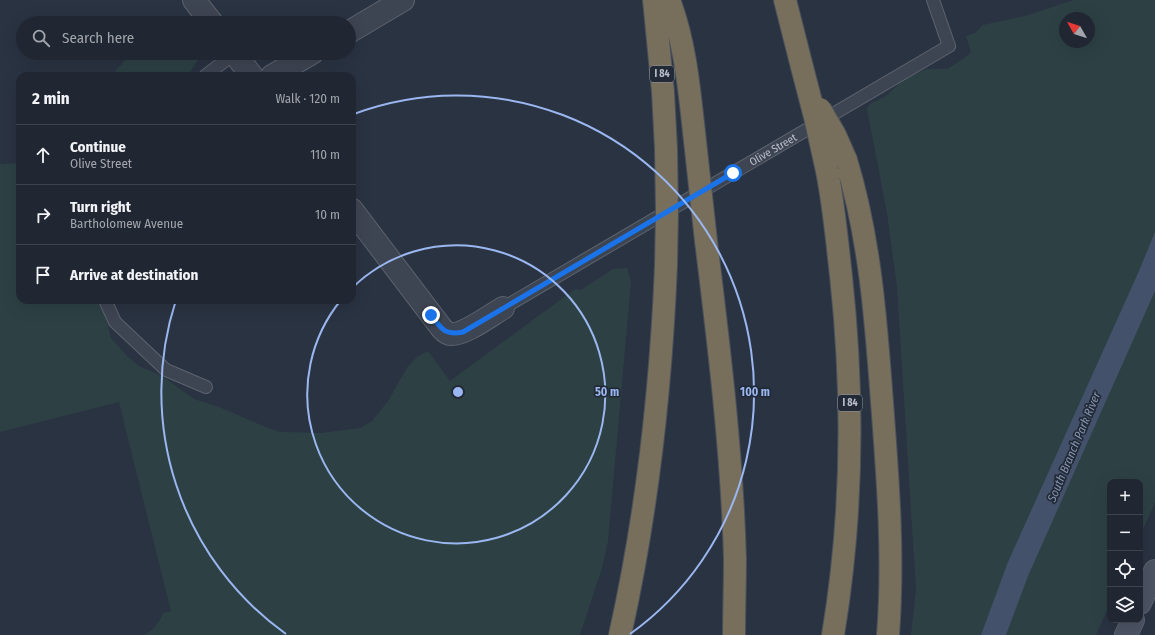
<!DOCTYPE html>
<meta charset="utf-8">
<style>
:root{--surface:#202632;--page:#282e3a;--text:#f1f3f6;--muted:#a2a5ac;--line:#3d434d}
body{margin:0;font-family:"Fira Sans Condensed",sans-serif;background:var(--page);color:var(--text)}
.controls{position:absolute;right:12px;bottom:12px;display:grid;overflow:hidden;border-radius:8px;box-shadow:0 4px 16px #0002}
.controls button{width:36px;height:36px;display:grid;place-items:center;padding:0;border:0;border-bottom:1px solid var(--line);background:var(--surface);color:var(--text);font:20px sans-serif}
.compass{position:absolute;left:1059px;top:12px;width:36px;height:36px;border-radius:50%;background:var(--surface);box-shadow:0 4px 16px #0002;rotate:309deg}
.stop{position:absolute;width:12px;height:12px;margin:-9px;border:3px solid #1a73e8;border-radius:50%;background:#fff}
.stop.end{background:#1a73e8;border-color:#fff;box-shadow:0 1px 4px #0008}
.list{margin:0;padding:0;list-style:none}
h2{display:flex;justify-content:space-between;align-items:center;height:52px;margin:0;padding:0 16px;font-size:17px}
h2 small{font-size:13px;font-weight:400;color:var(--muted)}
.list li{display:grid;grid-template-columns:26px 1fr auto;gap:12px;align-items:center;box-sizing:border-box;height:60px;padding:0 16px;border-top:1px solid var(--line)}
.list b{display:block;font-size:15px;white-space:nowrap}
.list p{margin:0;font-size:13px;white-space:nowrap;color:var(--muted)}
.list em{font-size:13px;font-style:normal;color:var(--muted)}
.icon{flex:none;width:22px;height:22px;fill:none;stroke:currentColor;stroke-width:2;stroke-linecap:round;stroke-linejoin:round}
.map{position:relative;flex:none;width:1155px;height:635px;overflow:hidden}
.search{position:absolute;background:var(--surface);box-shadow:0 4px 16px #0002;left:16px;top:16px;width:340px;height:44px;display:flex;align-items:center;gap:10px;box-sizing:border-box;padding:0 14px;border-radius:22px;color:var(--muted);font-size:15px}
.panel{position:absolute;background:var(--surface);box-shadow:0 4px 16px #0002;left:16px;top:72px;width:340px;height:232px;border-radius:12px}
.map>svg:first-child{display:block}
.green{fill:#2d4144;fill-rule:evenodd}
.water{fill:#43516b}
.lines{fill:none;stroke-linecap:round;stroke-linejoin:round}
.lane-casing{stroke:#5c636f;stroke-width:14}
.street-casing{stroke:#5c636f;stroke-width:24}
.secondary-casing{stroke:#5c636f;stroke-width:24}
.highway-casing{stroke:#48505c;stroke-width:24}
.lane{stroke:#3e4552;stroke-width:12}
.street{stroke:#3e4552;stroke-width:22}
.secondary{stroke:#4c5464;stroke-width:22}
.highway{stroke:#776e5b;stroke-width:22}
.highway-bridge-casing{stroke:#48505c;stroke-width:24;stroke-linecap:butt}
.highway-bridge{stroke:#776e5b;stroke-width:22}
.route{stroke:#1a73e8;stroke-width:5}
.ring{fill:none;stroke:#9bb7f1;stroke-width:2}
.labels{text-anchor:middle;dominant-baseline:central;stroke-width:3.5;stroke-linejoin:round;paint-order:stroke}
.shield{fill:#222a37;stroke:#8d939f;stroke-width:1}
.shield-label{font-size:10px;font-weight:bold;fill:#bbc0cb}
.street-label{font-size:11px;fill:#bbc0cb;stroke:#222a37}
.water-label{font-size:12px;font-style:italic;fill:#8595b0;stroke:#222a37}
.centre{fill:#9bb7f1;stroke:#222a37;stroke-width:2}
.ring-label{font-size:12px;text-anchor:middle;font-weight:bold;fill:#9bb7f1;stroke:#222a37;stroke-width:3.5;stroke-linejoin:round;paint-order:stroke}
</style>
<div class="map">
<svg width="1155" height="635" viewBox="0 0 1155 635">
<rect width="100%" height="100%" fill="#2a3342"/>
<path class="green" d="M1074 0H1155V503L1140 536V482H1110V603L1096 635H911L916 589 897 287 887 213 867 109 870 104 886 96 900 83 909 77 926 69H947L963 59 971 52 966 36 975 33 983 25 1025 16ZM1065 18H1089V42H1065Z
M135 53H195L198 60 190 72 184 76H111L124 61Z
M20 163V300H97L104 312 111 338 128 357 139 366 162 376 194 399 219 407 268 428 281 432 321 433 360 428 372 421 388 401 408 366 417 357 428 351 450 381 575 289 581 290 613 269 627 268 631 281 608 541 602 568 580 635H144C154 630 159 623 163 613L171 611 119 402 0 432V164Z"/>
<path class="water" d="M1155 232V291L1028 576 1006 635H981L1008 562 1139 271Z"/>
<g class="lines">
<g class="lane-casing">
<g id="lane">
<path d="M205 76 235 53"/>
<path d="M105 300 115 322 166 370 206 387"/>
<path id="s1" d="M503 308 949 46 933 0"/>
</g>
</g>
<g class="street-casing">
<path id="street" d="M194 0 212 23
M349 32 403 0
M234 53 252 76
M272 76 312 53
M352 210 440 326C442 329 446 333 450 334 463 336 491 315 503 308"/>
</g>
<g class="secondary-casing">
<path id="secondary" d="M1140 603 1155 571
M1126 635 1133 620"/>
</g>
<g class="highway-casing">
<path id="highway" d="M654 0 663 92 666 149
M669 0C685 42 689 87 694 132
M785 0 802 67
M846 160C870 238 876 321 882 402 888 480 894 557 888 635
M827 171C834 206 837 241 841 276 854 396 853 515 833 635
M706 241C719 346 732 453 735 559 735 584 734 610 734 635
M620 635C647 514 661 389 666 265"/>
</g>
<use href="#lane" class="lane"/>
<use href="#street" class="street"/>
<use href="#secondary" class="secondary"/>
<use href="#highway" class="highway"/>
<g class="highway-bridge-casing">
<path id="highway-bridge" d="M802 67 815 117 827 171
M820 109 835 135 846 160
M694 132 706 241
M666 265 667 212 666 149"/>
</g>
<use href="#highway-bridge" class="highway-bridge"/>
</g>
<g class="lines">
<path class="route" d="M431 315C441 328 444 336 463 332L733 173"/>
</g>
<g class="ring">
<path d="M353 287A149 149 0 1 1 341 300"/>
<path d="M286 634A297 297 0 0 1 176 300M354 114A297 297 0 0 1 630 634"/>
</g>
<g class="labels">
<g class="shield">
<rect x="650" y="66" width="24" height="16" rx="3"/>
<rect x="838" y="395" width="24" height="16" rx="3"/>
</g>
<g class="shield-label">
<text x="662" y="74">I 84</text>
<text x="850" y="403">I 84</text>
</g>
<g class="street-label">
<text stroke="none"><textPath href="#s1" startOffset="313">Olive Street</textPath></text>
</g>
<g class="water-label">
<text transform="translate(1074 447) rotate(-67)">South Branch Park River</text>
</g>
</g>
<circle cx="458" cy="392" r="6" class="centre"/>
<g class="ring-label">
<text x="607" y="396">50 m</text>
<text x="755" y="396">100 m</text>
</g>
</svg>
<div class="controls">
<button>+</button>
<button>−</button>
<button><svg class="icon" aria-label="locate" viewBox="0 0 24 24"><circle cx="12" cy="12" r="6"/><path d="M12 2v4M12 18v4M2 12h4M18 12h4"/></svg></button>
<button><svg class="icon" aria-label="layers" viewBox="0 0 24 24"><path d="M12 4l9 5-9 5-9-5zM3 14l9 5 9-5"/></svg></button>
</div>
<svg class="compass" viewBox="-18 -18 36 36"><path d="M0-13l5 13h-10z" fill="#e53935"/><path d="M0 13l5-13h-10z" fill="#a2a5ac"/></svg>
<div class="stop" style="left:733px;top:173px"></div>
<div class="stop end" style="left:431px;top:315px"></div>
<div class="search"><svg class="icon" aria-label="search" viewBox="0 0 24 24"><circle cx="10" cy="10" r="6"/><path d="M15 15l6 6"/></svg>Search here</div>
<section class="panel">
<h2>2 min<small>Walk · 120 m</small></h2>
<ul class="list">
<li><svg class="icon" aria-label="ahead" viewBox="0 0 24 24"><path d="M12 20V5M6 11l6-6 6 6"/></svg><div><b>Continue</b><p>Olive Street</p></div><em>110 m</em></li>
<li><svg class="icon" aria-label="right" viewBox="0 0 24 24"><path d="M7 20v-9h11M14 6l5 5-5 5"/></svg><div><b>Turn right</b><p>Bartholomew Avenue</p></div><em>10 m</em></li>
<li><svg class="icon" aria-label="arrive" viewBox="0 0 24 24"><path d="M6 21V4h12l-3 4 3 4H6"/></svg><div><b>Arrive at destination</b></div></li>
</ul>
</section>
</div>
